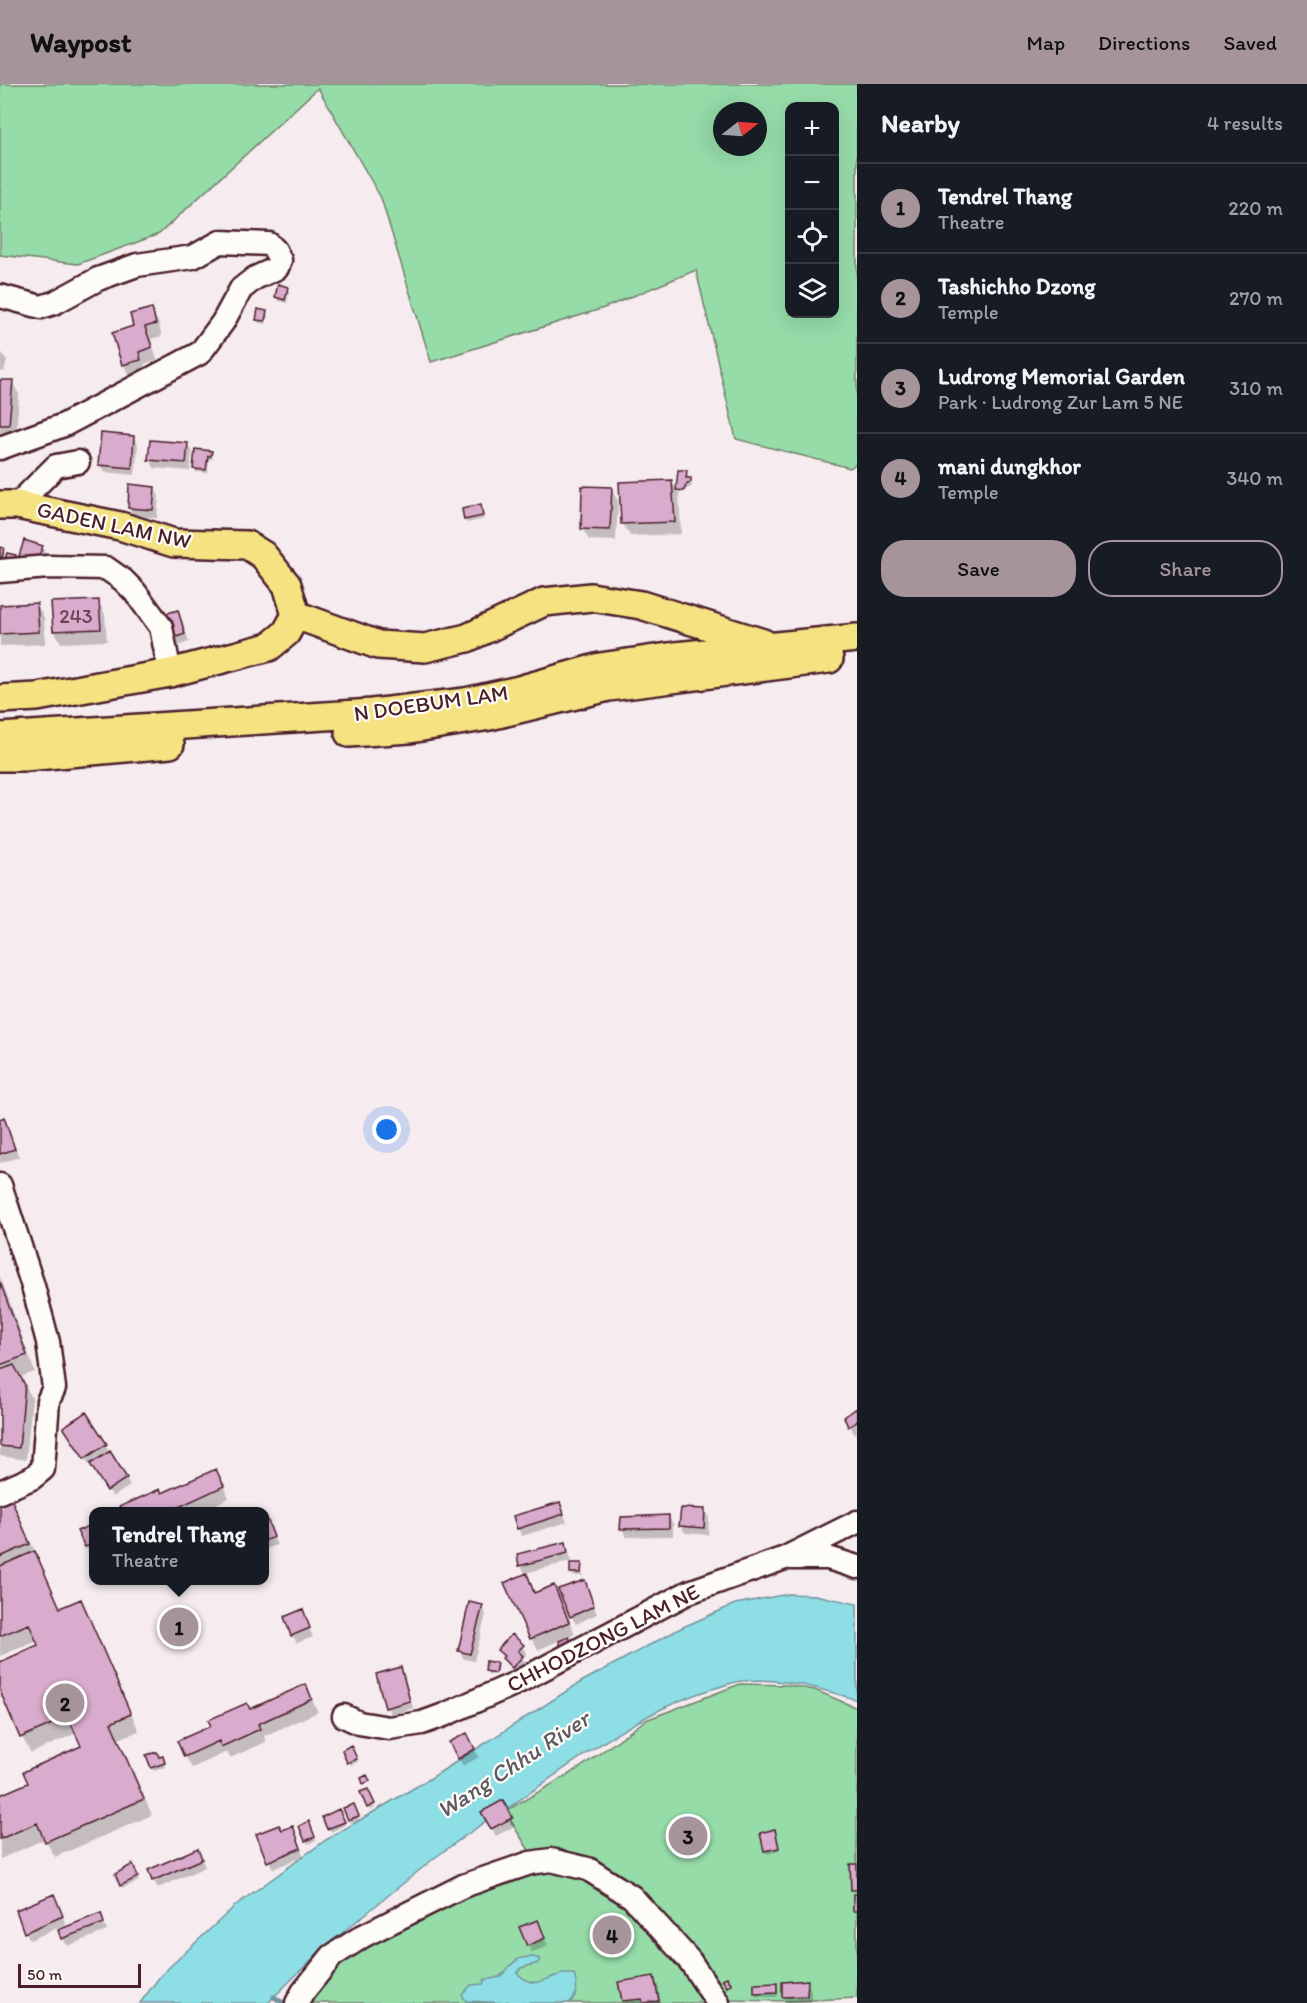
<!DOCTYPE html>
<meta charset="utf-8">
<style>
:root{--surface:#171b24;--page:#242831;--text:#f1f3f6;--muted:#9ea1a6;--line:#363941;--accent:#a6949b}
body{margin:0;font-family:Itim,sans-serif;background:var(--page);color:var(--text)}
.controls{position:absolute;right:18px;top:18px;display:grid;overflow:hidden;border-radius:12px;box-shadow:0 6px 24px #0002}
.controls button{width:54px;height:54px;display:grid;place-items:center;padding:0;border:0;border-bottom:2px solid var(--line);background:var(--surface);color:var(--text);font:30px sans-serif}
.compass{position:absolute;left:713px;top:18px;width:54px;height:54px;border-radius:50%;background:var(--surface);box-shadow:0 6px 24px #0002;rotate:73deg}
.scale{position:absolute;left:18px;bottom:15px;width:123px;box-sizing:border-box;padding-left:6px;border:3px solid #4a1f2b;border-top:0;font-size:16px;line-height:21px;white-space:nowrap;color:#4a1f2b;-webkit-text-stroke:4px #fdfcf7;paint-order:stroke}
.you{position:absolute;left:387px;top:1046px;width:21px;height:21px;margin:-15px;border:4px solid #fff;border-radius:50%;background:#1a73e8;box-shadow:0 0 0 9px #1a73e833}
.badge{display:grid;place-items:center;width:39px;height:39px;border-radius:50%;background:var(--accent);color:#111;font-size:20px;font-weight:700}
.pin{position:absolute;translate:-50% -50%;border:3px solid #fff;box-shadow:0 2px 6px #0006}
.popup{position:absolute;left:89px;top:1423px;width:180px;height:78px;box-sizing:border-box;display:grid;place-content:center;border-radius:12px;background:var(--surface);filter:drop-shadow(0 2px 4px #0005);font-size:20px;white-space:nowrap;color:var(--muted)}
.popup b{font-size:22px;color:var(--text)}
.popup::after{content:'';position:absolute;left:50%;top:100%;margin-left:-12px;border:12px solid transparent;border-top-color:var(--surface)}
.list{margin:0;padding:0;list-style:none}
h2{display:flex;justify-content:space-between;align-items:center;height:78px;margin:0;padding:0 24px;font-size:26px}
h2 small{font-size:20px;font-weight:400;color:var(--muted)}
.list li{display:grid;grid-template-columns:39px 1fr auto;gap:18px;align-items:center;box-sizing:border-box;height:90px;padding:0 24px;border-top:2px solid var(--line)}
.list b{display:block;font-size:22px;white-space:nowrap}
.list p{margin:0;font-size:20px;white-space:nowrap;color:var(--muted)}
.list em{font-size:20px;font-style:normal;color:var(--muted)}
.actions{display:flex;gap:12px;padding:18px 24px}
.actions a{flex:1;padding:14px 0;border:2px solid var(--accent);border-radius:24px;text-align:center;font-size:21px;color:var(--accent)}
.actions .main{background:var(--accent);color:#111}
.icon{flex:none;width:33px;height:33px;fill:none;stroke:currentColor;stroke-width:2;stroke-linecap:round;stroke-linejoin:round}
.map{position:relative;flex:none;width:857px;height:1919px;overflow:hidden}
header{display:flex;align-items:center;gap:36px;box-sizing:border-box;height:84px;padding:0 30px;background:var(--accent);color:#111}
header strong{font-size:28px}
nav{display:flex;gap:33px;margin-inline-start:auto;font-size:21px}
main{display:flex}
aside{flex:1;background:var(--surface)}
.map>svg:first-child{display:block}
.green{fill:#96dca9;stroke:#707e6a;stroke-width:1.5;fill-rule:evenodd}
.water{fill:#8edfe5;stroke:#73929b;stroke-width:1.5}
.shadow{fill:#0003}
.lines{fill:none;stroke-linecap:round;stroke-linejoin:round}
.stream{stroke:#73929b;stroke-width:5}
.building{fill:#d9abcd;stroke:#4a1f2b;stroke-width:1.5}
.minor-casing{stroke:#4a1f2b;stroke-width:27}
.major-casing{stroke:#4a1f2b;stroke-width:32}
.minor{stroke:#fdfcf7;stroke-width:22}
.major{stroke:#f5e382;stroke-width:27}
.labels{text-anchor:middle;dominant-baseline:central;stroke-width:4.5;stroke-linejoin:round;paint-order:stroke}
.number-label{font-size:20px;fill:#6e4254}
.street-label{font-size:22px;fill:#4a1f2b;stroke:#fdfcf7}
.water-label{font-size:24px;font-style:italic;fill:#5e5963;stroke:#fdfcf7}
</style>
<header>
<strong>Waypost</strong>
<nav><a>Map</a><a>Directions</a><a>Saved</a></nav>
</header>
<main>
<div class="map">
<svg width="857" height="1919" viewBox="0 0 857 1919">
<rect width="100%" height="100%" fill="#f6ecef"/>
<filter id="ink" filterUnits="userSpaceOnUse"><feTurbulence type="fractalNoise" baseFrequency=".0167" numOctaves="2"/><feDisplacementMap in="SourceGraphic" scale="12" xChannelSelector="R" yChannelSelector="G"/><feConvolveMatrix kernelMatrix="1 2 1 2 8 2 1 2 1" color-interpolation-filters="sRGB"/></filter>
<g filter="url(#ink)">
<path class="green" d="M0 0H857V379L850 384 736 355 696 186 604 224 431 278 381 114 318 4 159 150 78 180 0 171ZM790 22H834V230H790ZM722 27H758V63H722Z
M740 1600 788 1601 815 1606 857 1624V1914L790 1917 720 1916 633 1802 530 1768 510 1736 513 1734 509 1725 578 1685 646 1636Z
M560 1783 623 1812 703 1909V1919H304L362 1856 528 1786Z"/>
<path class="water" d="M788 1510 815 1511 857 1520V1616C819 1604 782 1593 741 1597 734 1598 726 1601 719 1603 644 1623 570 1681 507 1725L502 1717 482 1728 486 1737 437 1772 321 1866 268 1919H140L161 1891 236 1821 326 1756 431 1694 581 1598 681 1544 735 1520Z
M532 1873 540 1875 538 1879 521 1884 517 1889C534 1906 541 1896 559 1891 564 1889 570 1890 574 1890 577 1901 579 1911 569 1919H510L507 1917 505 1919 466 1917 462 1911 471 1901 483 1900 485 1895C506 1896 504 1884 517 1876 521 1873 527 1873 532 1873Z"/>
<path class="shadow" d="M287 204 289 207 287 219 278 217 276 213Z
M151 226 158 238 162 252 151 255 157 276 144 280 147 288 130 292 123 280 135 243Z
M266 228 268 232 266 240 259 239 257 236Z
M0 268 2 269 7 276 4 288 0 287Z
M0 297 12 298 19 310 16 353H0Z
M133 353 138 361 135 391 104 388 99 380Z
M187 360 192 368 190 387 154 384 150 376Z
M211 368 213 375H209L208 389 196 388 194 384Z
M686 388 692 402 687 405H677Z
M672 398 677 408H686L679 409 681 450 630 452 623 440 621 400Z
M154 404 159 412 157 434 134 432 129 424Z
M611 405 618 417 616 457 589 456 582 444Z
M480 422 484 435 467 439 465 435Z
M42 463 46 471 40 487 25 480 21 472Z
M0 464 5 469 4 477 0 475Z
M98 518 105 530 107 557 61 559 54 547Z
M37 521 44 533 45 560 0 562V522Z
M178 528 182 536 189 558 177 562 173 554Z
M4 1035 19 1073 0 1079V1036Z
M0 1192 35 1288 20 1293 32 1314 26 1376 0 1372Z
M857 1326V1352L855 1349 854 1350 846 1333Z
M86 1330 130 1402 113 1413 92 1381 90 1382 69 1351Z
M223 1399 229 1414 199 1428H122L162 1411Z
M10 1416 19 1432 61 1525 80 1517 89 1533 139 1647 119 1655 152 1731 55 1773 45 1755 0 1775V1712L30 1699 83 1663 77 1649 31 1669 22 1653 0 1603V1580L40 1562 38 1556 0 1572V1421Z
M560 1420 567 1438 522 1452 518 1444Z
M705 1427 709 1434 708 1451 685 1449 681 1442Z
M669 1433 673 1440V1452L626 1453 622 1445Z
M265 1434 277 1461 264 1466V1435Z
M94 1441V1474L93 1475 86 1463Z
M565 1460 572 1477 525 1489 521 1482 519 1471Z
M581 1481 583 1492H573L571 1488Z
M526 1491 536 1510 554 1503 561 1515 575 1550 568 1553 570 1558 562 1563 560 1556 538 1566 531 1554Z
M584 1498 597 1530 576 1540 571 1532Z
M482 1523 486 1530 474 1577 464 1575 460 1567Z
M302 1527 313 1553 297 1559 292 1551Z
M522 1562 527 1570 523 1574 526 1581 517 1591 508 1582 499 1567Z
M496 1580 498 1583 496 1591 488 1590 486 1587Z
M400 1585 404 1592 413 1624 391 1631 387 1623Z
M305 1601 318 1628 264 1652 266 1658 230 1674 227 1668 192 1684 185 1672 249 1626Z
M466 1651 479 1673 463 1682 451 1659Z
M352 1667 358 1678 351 1681 349 1678Z
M159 1674 164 1677 166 1683 154 1687 152 1684Z
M369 1710 375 1724 370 1726 368 1723Z
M502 1718 515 1742 496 1752 483 1728Z
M345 1725H355L359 1736 351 1739Z
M341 1731 345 1741 331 1748 324 1733Z
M310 1742 316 1756 308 1760 306 1756Z
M292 1744 304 1772 273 1785 258 1751 282 1748Z
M776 1750 779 1767 767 1770 765 1766Z
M197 1765 205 1783 158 1804 153 1796Z
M134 1785 139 1797 123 1804 121 1801Z
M54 1812 66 1840 30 1856 26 1848Z
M100 1831 107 1847 67 1862 62 1854Z
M537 1837 548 1862 532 1869 528 1861Z
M618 1840 629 1865 612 1872 600 1846Z
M654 1893 658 1901 661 1919H625L620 1899Z
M807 1898 811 1906V1919H787L783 1913Z
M776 1901 778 1904V1913H757L755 1910V1902Z"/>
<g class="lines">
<path class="stream" d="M274 1913 283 1919"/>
</g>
<path class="building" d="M278 200 288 203 285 216 275 213Z
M152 224 156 240 145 243 152 263 139 268 141 276 122 281 112 249 133 242 130 230Z
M258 225 267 227 265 237 256 236Z
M0 296H13L9 341H0Z
M101 349 134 352 132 384 98 381Z
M150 356 188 359 186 379 148 376Z
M195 365 212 367 211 372H208L206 386 193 385Z
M678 386H687L686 394H691V398L686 401 684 407 676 406Z
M672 396 675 438 621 440 619 398Z
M129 400 155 403 153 426 128 424Z
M582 402 612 403 610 446 581 445Z
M481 420 483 432 464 436 462 425Z
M24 456 43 462 35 480 19 472Z
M0 463 4 464 2 474 0 473Z
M7 469 16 471 12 482 4 479Z
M99 516 101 545 53 547 51 518Z
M37 519 39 548 0 550V521Z
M178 526 185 550 171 555 164 530Z
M4 1033 15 1065 0 1070V1035Z
M0 1198 27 1271 0 1281Z
M14 1281 25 1301 19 1364 0 1362V1286Z
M857 1324V1338L848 1343 844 1333Z
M86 1328 107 1360 84 1375 63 1343Z
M110 1367 127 1394 107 1407 90 1380Z
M216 1385 224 1402 168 1428H121L119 1423 160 1405 162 1409Z
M11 1414 30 1460 0 1473V1419Z
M560 1418 564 1430 517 1445 513 1432Z
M681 1424 705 1425 704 1444 679 1442Z
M669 1431V1444L620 1445 621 1433Z
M266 1432 274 1453 264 1457V1433Z
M94 1440V1459L85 1463 77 1447Z
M566 1458 568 1469 519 1482 517 1470Z
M35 1467 60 1524 81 1515 131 1630 111 1639 144 1715 45 1758 37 1739 0 1755V1711L28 1699 23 1688 81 1662 68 1633 20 1654 0 1607V1578L38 1561 29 1540 0 1552V1482Z
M570 1479H582L581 1489H570Z
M527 1489 534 1509 554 1501 569 1538 530 1555 504 1499Z
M585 1496 594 1522 570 1533 558 1505Z
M469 1518 483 1521 470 1570 458 1567Z
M303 1525 310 1544 291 1552 284 1533Z
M512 1550 524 1561 518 1567 523 1572 512 1584 502 1574 504 1572 497 1566Z
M569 1553 572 1560 561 1564 559 1557Z
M486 1577 497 1579 495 1589 485 1587Z
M401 1583 410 1617 385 1624 376 1590Z
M306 1600 312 1615 258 1640 260 1645 221 1663 219 1657 184 1673 177 1657 211 1642 208 1636 247 1619 250 1625Z
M467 1649 475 1665 458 1675 449 1658Z
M351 1661 357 1675 347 1679 342 1666Z
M157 1668 159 1673 163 1672 165 1679 151 1684 146 1671Z
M367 1691 370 1697 363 1700 361 1694Z
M368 1705 375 1720 367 1724 360 1708Z
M503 1716 512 1734 491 1745 481 1728Z
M354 1720 359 1732 348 1736 343 1724Z
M339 1725 345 1738 327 1745 322 1733Z
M309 1737 315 1753 305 1757 299 1742Z
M279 1741 282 1746 293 1742 301 1764 267 1778 256 1750Z
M775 1745 779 1764 764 1767 760 1749Z
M198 1764 202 1775 152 1797 148 1786Z
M133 1780 138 1793 120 1802 115 1790Z
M850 1780H857V1806H851Z
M54 1810 63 1832 24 1849 16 1826Z
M853 1810H857V1827H853Z
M101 1829 104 1839 61 1855 58 1846Z
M538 1836 545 1854 527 1862 519 1843Z
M618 1838 626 1857 606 1865 598 1845Z
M654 1892 659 1917 643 1919 642 1915 622 1917 618 1898Z
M727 1893 732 1901 727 1903 722 1895Z
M808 1896 807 1912 782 1913V1898Z
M777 1899V1909L754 1910V1900Z"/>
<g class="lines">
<g class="minor-casing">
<path id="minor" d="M0 212 41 223 54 219 98 195 137 181 193 173 220 158 269 160 275 166 280 176 277 184 255 194 241 205 223 238 200 269 64 341 0 364
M17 421 56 382 78 378
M0 487 48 483 106 484 123 496 135 508 161 543 170 589
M0 1101 33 1202 48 1258 54 1304 48 1317 43 1385 32 1394 0 1408
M790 1474H828L857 1483
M344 1632 359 1639 389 1644 422 1639 444 1631 516 1599 689 1508 785 1474 857 1438
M297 1919 303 1908 332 1872 363 1852 463 1802 530 1779 551 1776 588 1785 632 1813 690 1877 718 1919"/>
</g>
<g class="major-casing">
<path id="major" d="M0 421H17L120 442 174 459 247 461 263 471 287 501 296 531 286 549 269 563 170 589 37 613 0 615
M296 531 378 561 425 564 467 554 544 518 591 513 641 521 763 559
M349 649 410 645 490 632 609 603 829 575
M0 653 372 629 465 618 519 606 600 583 675 572 857 554
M0 673H24L170 660"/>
</g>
<use href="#minor" class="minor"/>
<use href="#major" class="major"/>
</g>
</g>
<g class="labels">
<g class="number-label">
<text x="76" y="532">243</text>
</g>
<g class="street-label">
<text transform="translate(114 441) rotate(12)">GADEN LAM NW</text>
<text transform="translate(431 619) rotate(-8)">N DOEBUM LAM</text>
<text transform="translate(603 1554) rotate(-27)">CHHODZONG LAM NE</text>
</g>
<g class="water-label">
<text transform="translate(513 1680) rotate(-33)">Wang Chhu River</text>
</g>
</g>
</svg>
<div class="controls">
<button>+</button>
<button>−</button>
<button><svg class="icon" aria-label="locate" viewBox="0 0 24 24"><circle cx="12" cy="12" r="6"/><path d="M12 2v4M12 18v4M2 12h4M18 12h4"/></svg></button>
<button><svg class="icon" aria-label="layers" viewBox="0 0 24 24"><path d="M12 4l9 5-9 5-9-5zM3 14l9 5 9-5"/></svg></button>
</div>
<svg class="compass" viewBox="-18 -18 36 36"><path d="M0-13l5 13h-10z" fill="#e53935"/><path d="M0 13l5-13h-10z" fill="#9ea1a6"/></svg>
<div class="scale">50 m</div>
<div class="you"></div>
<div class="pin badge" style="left:179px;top:1543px">1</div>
<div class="popup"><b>Tendrel Thang</b>Theatre</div>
<div class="pin badge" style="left:65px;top:1619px">2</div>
<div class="pin badge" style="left:688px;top:1752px">3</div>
<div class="pin badge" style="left:612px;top:1851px">4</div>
</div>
<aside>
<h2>Nearby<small>4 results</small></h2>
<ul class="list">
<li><span class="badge">1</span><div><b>Tendrel Thang</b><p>Theatre</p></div><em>220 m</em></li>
<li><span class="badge">2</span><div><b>Tashichho Dzong</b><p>Temple</p></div><em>270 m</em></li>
<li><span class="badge">3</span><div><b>Ludrong Memorial Garden</b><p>Park · Ludrong Zur Lam 5 NE</p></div><em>310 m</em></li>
<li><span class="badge">4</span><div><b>mani dungkhor</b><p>Temple</p></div><em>340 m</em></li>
</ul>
<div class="actions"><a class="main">Save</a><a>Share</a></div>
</aside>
</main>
